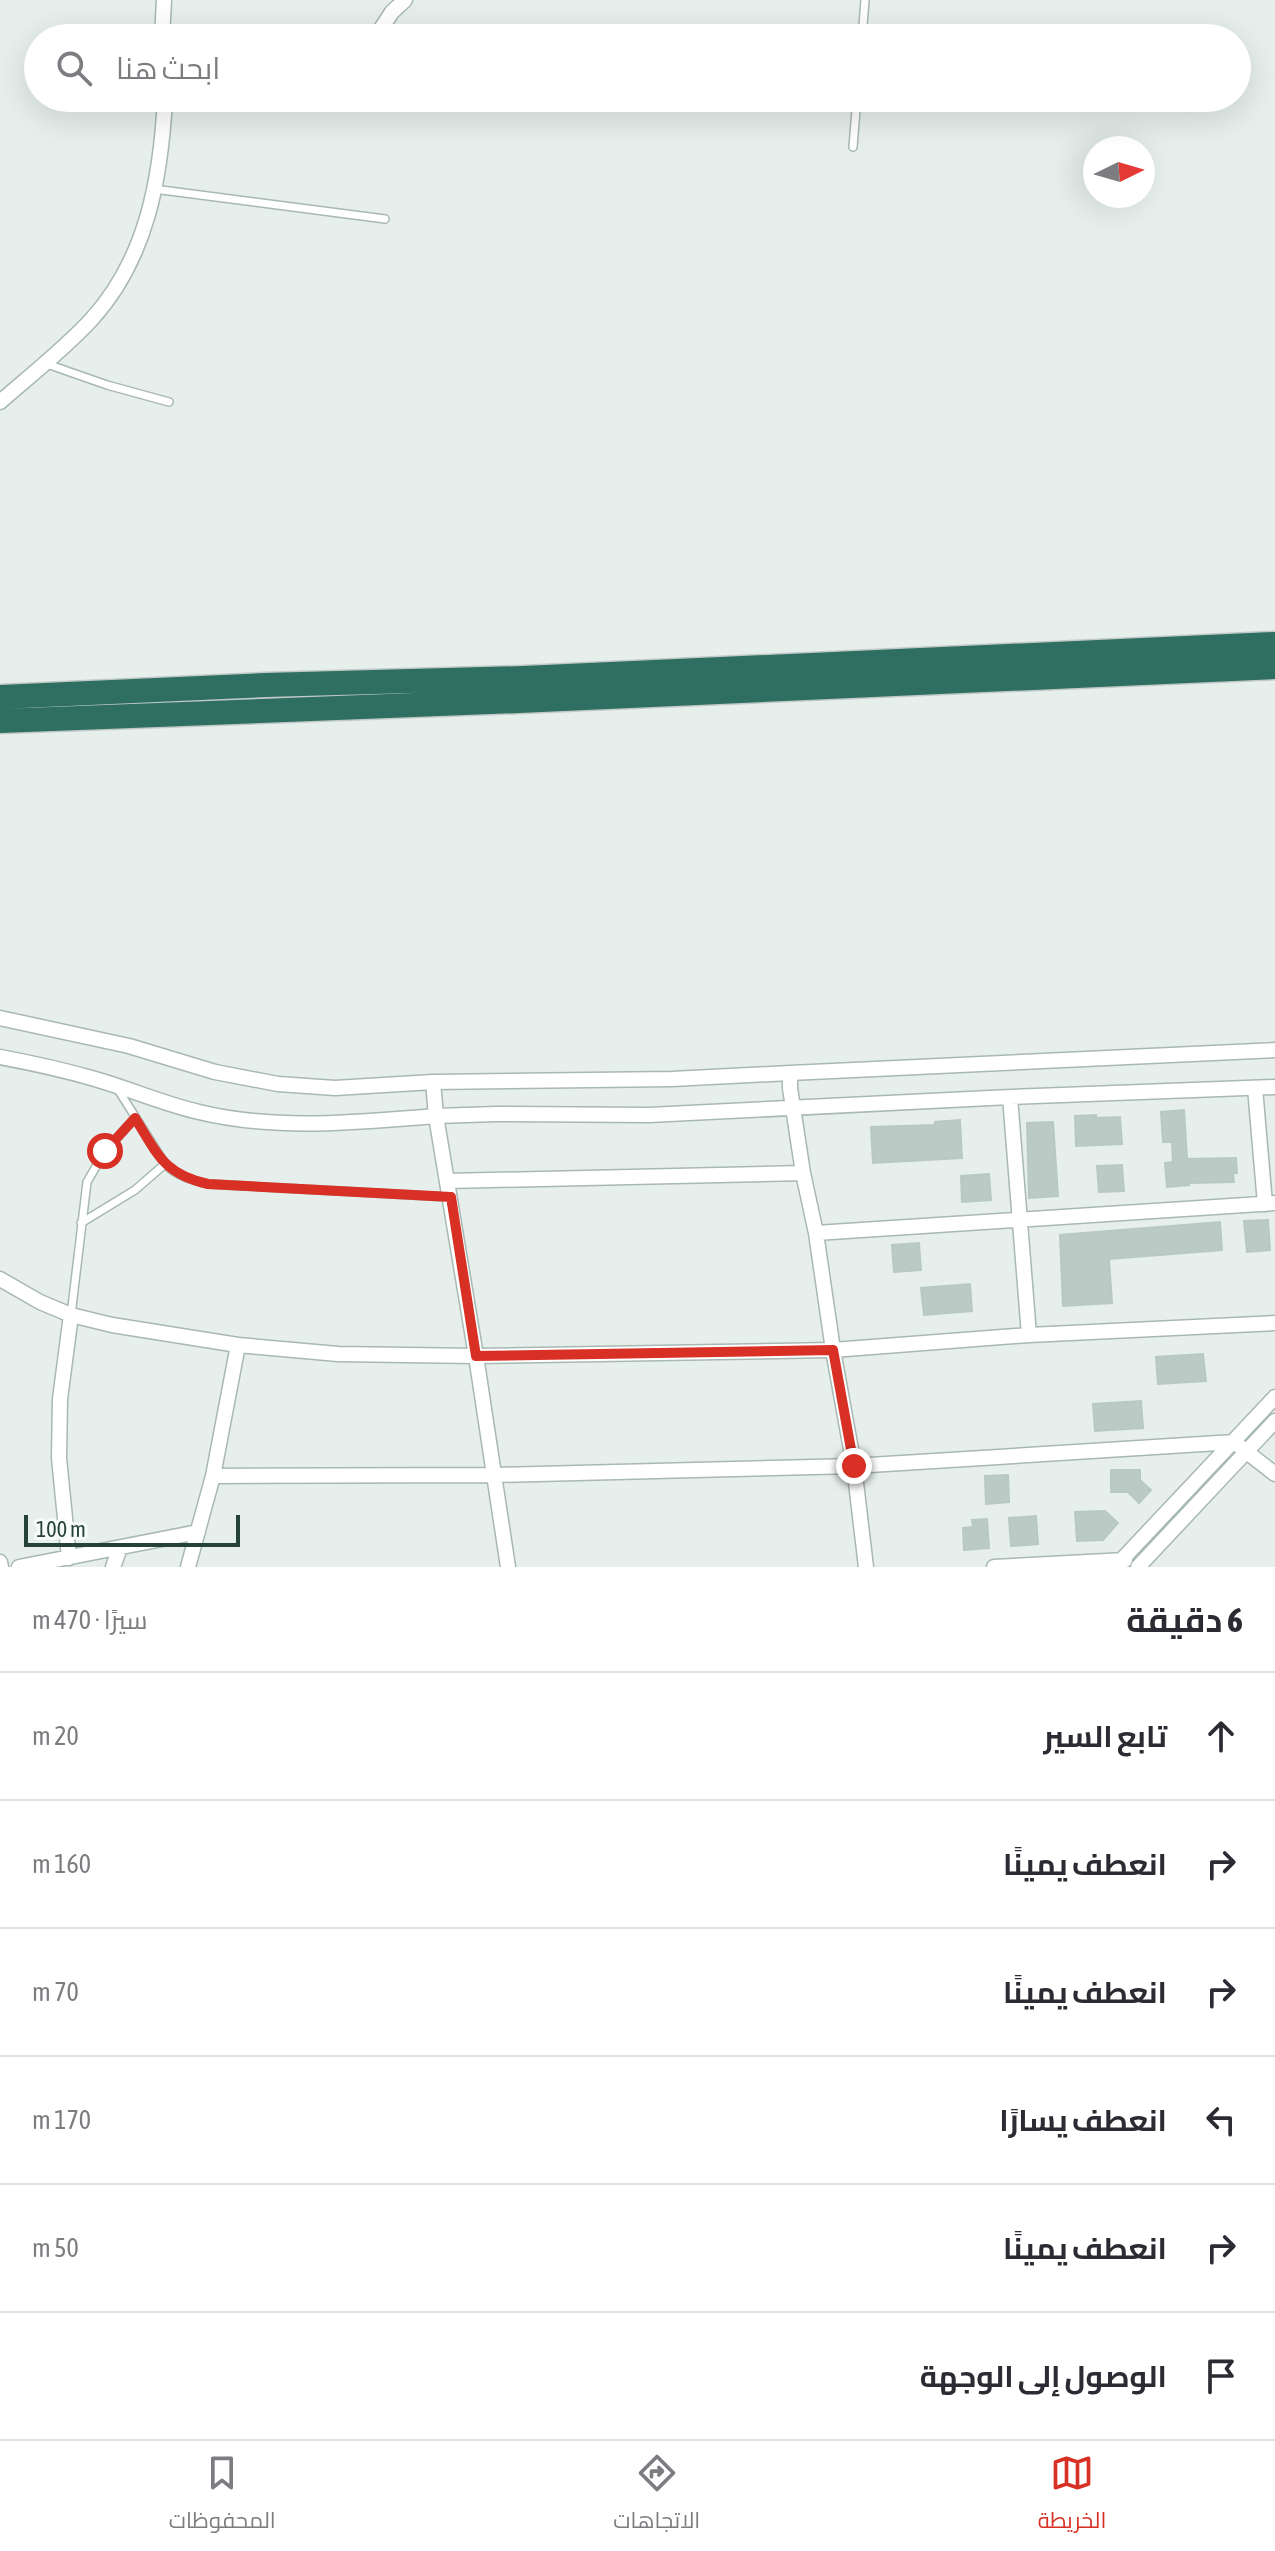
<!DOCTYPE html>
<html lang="ar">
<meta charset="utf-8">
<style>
:root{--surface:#fff;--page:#f7f7f7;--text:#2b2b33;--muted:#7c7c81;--line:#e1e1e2;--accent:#d93025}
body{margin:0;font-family:"Asap Condensed",Cairo,sans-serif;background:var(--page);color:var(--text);direction:rtl}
.compass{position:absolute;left:1083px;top:136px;width:72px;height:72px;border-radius:50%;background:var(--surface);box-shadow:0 8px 32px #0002;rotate:85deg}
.scale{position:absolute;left:24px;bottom:20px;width:216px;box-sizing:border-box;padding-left:8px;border:4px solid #24423a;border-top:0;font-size:22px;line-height:28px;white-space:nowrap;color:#24423a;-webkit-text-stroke:6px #f7fbf9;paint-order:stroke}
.stop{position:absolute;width:24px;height:24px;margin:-18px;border:6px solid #d93025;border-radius:50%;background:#fff}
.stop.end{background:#d93025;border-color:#fff;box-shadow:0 2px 8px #0008}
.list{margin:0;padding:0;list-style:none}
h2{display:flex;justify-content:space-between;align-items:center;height:104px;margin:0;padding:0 32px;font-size:34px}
h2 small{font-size:26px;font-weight:400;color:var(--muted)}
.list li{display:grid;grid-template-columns:52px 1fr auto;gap:24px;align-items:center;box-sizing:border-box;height:128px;padding:0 32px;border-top:2px solid var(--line)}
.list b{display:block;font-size:30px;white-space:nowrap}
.list em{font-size:26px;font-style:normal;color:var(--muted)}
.icon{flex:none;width:44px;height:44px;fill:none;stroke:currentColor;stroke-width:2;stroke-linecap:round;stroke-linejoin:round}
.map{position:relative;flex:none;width:1275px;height:1567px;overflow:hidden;direction:ltr}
.search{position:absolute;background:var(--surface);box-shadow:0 8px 32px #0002;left:24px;right:24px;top:24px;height:88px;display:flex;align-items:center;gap:20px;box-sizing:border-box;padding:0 28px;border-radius:44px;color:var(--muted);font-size:30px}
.sheet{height:872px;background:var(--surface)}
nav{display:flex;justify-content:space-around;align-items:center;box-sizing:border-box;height:112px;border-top:2px solid var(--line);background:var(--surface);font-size:22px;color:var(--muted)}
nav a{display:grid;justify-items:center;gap:4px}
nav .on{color:var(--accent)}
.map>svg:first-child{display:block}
.building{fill:#bbcac4;stroke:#b8c9c2;stroke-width:2}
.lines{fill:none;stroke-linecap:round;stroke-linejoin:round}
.lane-casing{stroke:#a8b8b2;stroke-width:10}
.street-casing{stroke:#a8b8b2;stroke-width:17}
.highway-casing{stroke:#c2cac8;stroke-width:27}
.lane{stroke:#fff;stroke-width:7}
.street{stroke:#fff;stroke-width:14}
.highway{stroke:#2f6f62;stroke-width:24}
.route{stroke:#d93025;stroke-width:10}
</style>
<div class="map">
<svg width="1275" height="1567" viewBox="0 0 1275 1567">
<rect width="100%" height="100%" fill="#e6efeb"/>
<path class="building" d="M1184 1110 1187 1159 1236 1158 1237 1173H1233L1234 1182 1189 1183V1185L1167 1187 1165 1163 1173 1162 1172 1142H1163L1161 1112Z
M1096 1115V1118L1120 1117 1122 1144 1076 1146 1075 1116Z
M960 1120 962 1158 873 1163 871 1127 935 1125V1122Z
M1053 1122 1058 1196 1029 1198 1027 1123Z
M1122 1165 1124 1191 1099 1192 1097 1166Z
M989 1174 991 1200 962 1202 961 1176Z
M1268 1220 1270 1250 1247 1252 1244 1221Z
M1220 1222 1222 1250 1109 1259 1112 1303 1063 1306 1060 1235Z
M919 1243 921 1270 894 1272 892 1245Z
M970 1284 972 1311 924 1315 921 1288Z
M1203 1354 1206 1381 1158 1384 1156 1357Z
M1141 1401 1143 1428 1095 1431 1093 1404Z
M1111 1470H1140V1480L1151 1490 1139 1503 1128 1492H1111Z
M1008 1475 1009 1502 986 1504 985 1476Z
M1105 1511 1118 1523 1103 1540 1077 1541 1075 1512Z
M1036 1516 1038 1544 1011 1546 1009 1518Z
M987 1519 989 1548 964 1550 963 1528 973 1527 972 1520Z"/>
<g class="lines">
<g class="lane-casing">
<path id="lane" d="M862 38 865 0
M853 147 857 98
M154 189 385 219
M47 364 107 385 169 402
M117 1088 165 1164C177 1176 191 1180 208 1184L449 1197
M81 1223 135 1190 165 1164
M71 1315 87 1182 105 1151 135 1118"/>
</g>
<g class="street-casing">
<path id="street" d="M162 38 164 0
M375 38 392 12 405 0
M0 402C31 375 63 350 91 320 147 259 161 178 165 98
M0 1018 129 1046 215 1072 278 1084 335 1088 433 1082 436 1116C358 1122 277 1131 199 1112 164 1104 130 1089 95 1079 64 1070 32 1063 0 1057
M433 1082 672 1079 790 1073
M1255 1088 1265 1204
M1010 1097 1029 1335
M448 1181 803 1173
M816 1233 1275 1203
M0 1279 40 1302 71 1315 112 1325 238 1345 338 1354 476 1356 833 1350 1029 1335 1275 1323
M213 1476 495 1475 854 1466 1234 1442 1275 1474
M69 1558 59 1458 60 1399 71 1315
M0 1562 1 1567
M19 1567 198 1532
M113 1567 120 1548
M188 1567 213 1476 238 1345
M508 1567 476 1356 436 1116 496 1114 649 1115 1010 1097 1275 1087
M866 1567 854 1466 833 1350 816 1233 803 1173 790 1088V1073L1275 1050
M994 1567 1125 1560
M1115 1567 1275 1397
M1138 1567 1275 1421"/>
</g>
<g class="highway-casing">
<path id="highway" d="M0 697 265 685 523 678 1275 644
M0 721 519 701 1275 667"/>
</g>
<use href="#lane" class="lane"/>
<use href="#street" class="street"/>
<use href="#highway" class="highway"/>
</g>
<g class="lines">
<path class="route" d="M105 1151 135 1118C157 1153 163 1174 208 1184L451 1197 476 1356 833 1350 854 1466"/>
</g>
</svg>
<svg class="compass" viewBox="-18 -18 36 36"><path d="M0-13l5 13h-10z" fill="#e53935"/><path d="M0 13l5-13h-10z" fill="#7c7c81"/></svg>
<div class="scale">100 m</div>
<div class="stop" style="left:105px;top:1151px"></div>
<div class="stop end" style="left:854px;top:1466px"></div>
<div class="search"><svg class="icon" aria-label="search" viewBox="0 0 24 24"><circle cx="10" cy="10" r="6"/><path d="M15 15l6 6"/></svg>ابحث هنا</div>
</div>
<section class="sheet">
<h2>6 دقيقة<small>سيرًا · 470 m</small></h2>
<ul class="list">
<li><svg class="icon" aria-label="ahead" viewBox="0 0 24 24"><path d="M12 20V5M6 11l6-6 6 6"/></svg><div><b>تابع السير</b></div><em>20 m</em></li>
<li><svg class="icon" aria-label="right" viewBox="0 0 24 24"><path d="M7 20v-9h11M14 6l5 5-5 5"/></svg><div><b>انعطف يمينًا</b></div><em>160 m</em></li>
<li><svg class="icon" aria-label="right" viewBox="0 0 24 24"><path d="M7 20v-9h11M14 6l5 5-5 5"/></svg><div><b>انعطف يمينًا</b></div><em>70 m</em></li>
<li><svg class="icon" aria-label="left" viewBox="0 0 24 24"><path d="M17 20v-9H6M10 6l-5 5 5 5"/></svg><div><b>انعطف يسارًا</b></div><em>170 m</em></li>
<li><svg class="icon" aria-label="right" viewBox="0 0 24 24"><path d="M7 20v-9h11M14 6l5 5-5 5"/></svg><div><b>انعطف يمينًا</b></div><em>50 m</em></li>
<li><svg class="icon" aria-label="arrive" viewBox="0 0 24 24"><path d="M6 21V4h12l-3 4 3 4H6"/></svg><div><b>الوصول إلى الوجهة</b></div></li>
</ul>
</section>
<nav>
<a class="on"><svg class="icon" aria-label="map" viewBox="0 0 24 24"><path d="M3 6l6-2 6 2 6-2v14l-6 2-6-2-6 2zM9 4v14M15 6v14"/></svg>الخريطة</a>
<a><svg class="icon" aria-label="directions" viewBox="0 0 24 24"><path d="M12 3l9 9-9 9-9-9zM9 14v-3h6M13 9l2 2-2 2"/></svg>الاتجاهات</a>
<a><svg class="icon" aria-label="saved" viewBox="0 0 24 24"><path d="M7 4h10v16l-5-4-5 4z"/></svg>المحفوظات</a>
</nav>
